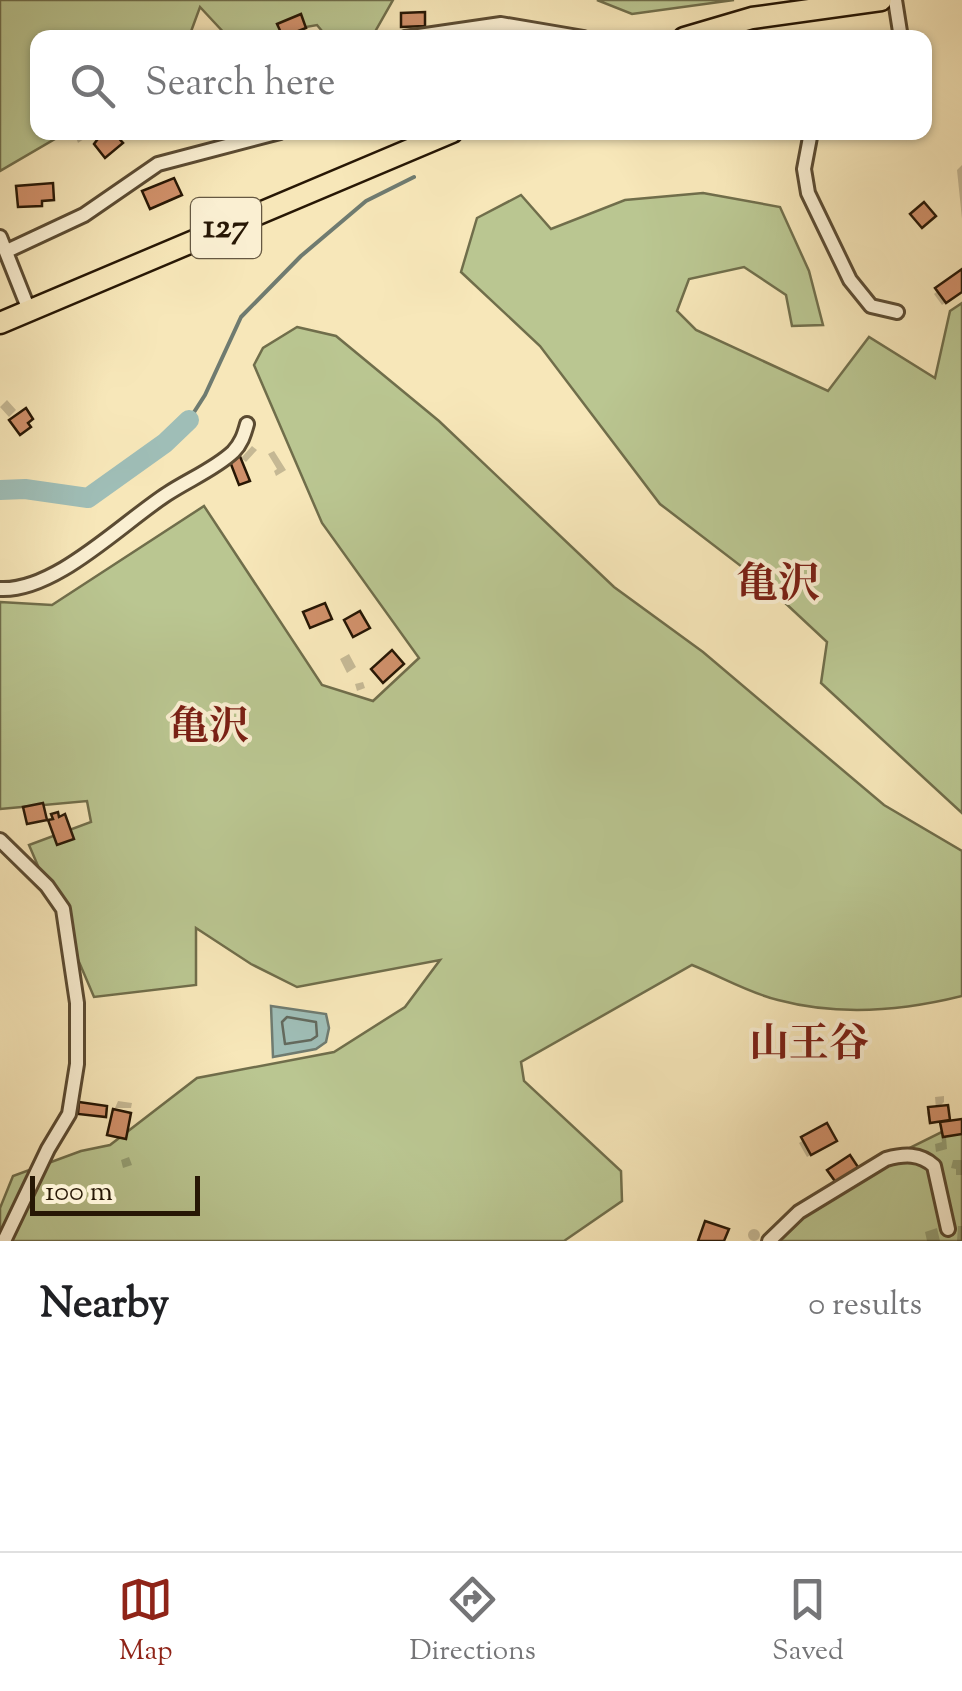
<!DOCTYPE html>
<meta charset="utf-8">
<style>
:root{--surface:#fff;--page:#f6f6f6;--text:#202124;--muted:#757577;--line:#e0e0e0;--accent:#8f2418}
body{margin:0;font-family:"Sorts Mill Goudy","Noto Serif JP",serif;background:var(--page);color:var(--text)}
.scale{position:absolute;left:30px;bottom:25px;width:170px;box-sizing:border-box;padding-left:10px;border:5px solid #271705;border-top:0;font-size:28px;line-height:35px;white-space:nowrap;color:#271705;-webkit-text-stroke:8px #faefd2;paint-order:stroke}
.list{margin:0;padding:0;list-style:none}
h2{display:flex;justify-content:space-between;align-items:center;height:130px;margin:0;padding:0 40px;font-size:42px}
h2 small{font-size:32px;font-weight:400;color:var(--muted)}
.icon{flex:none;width:55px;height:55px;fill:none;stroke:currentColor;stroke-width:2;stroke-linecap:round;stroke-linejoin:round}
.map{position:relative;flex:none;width:962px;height:1241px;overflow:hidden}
.search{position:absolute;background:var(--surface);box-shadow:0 2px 8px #0004;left:30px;right:30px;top:30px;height:110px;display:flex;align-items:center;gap:25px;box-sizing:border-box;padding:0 35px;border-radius:20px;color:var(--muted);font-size:38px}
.sheet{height:310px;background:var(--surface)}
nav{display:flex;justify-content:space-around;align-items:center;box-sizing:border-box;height:140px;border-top:2px solid var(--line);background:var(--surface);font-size:28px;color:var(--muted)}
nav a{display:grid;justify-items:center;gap:5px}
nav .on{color:var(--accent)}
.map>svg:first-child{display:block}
.green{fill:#bac691;stroke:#706e4b;stroke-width:2.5}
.water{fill:#9fbeb7;stroke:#6f7b70;stroke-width:2.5}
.shadow{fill:#0003}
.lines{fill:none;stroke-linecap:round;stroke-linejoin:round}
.shore{stroke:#636a5e;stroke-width:2.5}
.stream{stroke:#6f7b70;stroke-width:4}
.river{stroke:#9fbeb7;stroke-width:20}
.building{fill:#d0906a;stroke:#271705;stroke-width:2.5}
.minor-casing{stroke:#5b4b32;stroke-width:18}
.trunk-casing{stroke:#271705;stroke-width:25}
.minor{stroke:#faefd2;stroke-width:12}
.trunk{stroke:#f7e7b9;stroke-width:20}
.labels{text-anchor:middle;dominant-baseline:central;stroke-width:8;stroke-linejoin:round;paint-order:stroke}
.shield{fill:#faefd2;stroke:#665842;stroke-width:2.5}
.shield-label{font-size:35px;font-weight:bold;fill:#271705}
.neighbourhood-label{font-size:40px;font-weight:bold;fill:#7a1f14;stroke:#faefd2}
.quarter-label{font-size:42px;font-weight:bold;fill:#7a1f14;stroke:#faefd2}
</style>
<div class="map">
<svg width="962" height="1241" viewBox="0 0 962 1241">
<rect width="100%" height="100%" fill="#f7e7b9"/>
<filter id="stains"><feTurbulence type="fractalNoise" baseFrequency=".002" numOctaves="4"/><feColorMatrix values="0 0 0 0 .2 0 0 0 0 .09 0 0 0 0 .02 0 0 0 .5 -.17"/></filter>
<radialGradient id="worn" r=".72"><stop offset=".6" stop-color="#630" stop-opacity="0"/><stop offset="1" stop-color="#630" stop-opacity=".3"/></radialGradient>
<path class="green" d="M0 0H393L372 37H327L317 25 283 31V37H228L200 7 189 37 38 38V132L65 133 0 171Z
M597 0H734L632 14Z
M703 193 780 207 809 271 823 325 792 326 786 295 744 267 689 279 677 311 696 330 828 391 869 337 935 378 950 311 962 303V813L821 683 827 642 767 586 660 504 540 346 461 272 477 218 521 195 551 229 625 200Z
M297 327 336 336 439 421 614 587 703 652 884 805 962 851V996C902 1011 838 1016 778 1000 749 993 720 976 692 965L521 1062 524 1081 621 1171 622 1201 564 1241H0V1208L13 1176 81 1151 110 1145 197 1078 334 1052 405 1007 440 960 297 987 251 964 196 928V985L94 997 29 845 91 822 87 801 0 809V602L52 605 204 506 322 685 373 701 419 658 322 523 254 365 263 348Z
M962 1122V1241H778L783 1226 839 1183Z"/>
<path class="water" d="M271 1006 326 1014 329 1028 326 1042 316 1049 273 1057Z"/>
<path class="shadow" d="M771 33 772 38H747Z
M74 132H94L78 143Z
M962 165V219L957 170Z
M962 272V290L942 305 934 294Z
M7 400 16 410 9 417 0 407Z
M252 446 257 450 246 462 241 458Z
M274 451 286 470 276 476 274 471 277 469 268 454Z
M349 654 356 667 347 673 340 659Z
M363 682 365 688 357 691 355 684Z
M944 1096V1102L938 1108 946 1107 948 1124 962 1122V1134L946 1137 947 1149 936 1152 935 1144 942 1142 939 1122 929 1123 927 1112 936 1109 935 1097Z
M118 1101 132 1103 131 1108H115Z
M826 1126 830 1144 807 1157 799 1143Z
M129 1157 132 1165 123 1168 121 1160Z
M953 1160H962V1175H956V1169L951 1168Z
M958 1226H962V1241H957Z
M937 1228 940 1241H927L925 1232Z
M748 1235a6 6 0 1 1 12 0a6 6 0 1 1-12 0Z"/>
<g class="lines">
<path class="shore" d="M287 1017 316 1022 317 1036 311 1040 285 1044 282 1022Z"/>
<path class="stream" d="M189 420 205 395 241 317 301 256 366 201 414 177"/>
<path class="river" d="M0 490 25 489 88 498 165 443 189 420"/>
</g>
<path class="building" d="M425 12V26L401 27V13Z
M301 14 306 28 283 37 277 24Z
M103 132H113L123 143 105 158 94 144Z
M174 178 182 195 150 209 142 191Z
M53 183 54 200 42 201V206L18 207 16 186Z
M924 202 936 216 922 228 910 214Z
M962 269V292L946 303 935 288Z
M26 408 33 419 28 423 31 427 20 435 9 420Z
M239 454 250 481 239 485 229 459Z
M325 603 332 619 310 628 303 612Z
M360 611 370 628 353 637 344 620Z
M392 650 404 664 383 683 371 669Z
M43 803 47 820 27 824 23 807Z
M58 812 59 817 65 814 74 839 57 845 48 820 53 819 51 814Z
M79 1102 107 1106 106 1117 78 1114Z
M948 1105 950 1120 930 1123 928 1107Z
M113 1109 131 1113 126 1139 107 1135Z
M962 1119V1134L943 1137 940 1122Z
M827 1123 837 1141 811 1155 801 1137Z
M850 1155 860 1170 837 1184 827 1170Z
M705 1221 729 1229 724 1241H698Z"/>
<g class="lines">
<g class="minor-casing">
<path id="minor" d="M895 0 901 38
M405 38 501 24 584 38
M811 132 804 169 808 193 850 280 871 306 897 312
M0 237 29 310
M7 251 84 215 158 164 280 132
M0 589C55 592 122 523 167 494 188 480 215 469 233 452 241 444 244 435 247 424
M0 840 47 886 63 909 77 1003V1064L69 1114 48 1149 4 1241
M769 1241 799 1212 886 1159C904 1154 920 1153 934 1166L948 1229"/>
</g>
<g class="trunk-casing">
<path id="trunk" d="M684 38 752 18 881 0
M0 323 452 132"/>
</g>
<use href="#minor" class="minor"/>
<use href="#trunk" class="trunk"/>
</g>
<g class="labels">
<rect class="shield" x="191" y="198" width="70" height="60" rx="8"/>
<g class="shield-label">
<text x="226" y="228">127</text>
</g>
<g class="neighbourhood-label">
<text x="209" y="729">亀沢</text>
<text x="809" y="1046">山王谷</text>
</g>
<g class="quarter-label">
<text x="778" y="587">亀沢</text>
</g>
</g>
<rect width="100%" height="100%" filter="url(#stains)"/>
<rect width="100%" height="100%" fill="url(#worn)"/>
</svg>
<div class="scale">100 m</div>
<div class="search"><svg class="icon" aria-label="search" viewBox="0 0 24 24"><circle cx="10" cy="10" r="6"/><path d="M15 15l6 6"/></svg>Search here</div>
</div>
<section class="sheet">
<h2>Nearby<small>0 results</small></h2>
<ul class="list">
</ul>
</section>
<nav>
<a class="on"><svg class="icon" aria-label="map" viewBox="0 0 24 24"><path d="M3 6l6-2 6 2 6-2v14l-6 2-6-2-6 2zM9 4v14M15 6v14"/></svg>Map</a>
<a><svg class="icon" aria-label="directions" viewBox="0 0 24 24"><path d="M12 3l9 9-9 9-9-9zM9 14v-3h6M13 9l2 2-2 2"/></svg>Directions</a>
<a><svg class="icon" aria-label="saved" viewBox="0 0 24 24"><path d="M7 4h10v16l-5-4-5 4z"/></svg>Saved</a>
</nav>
